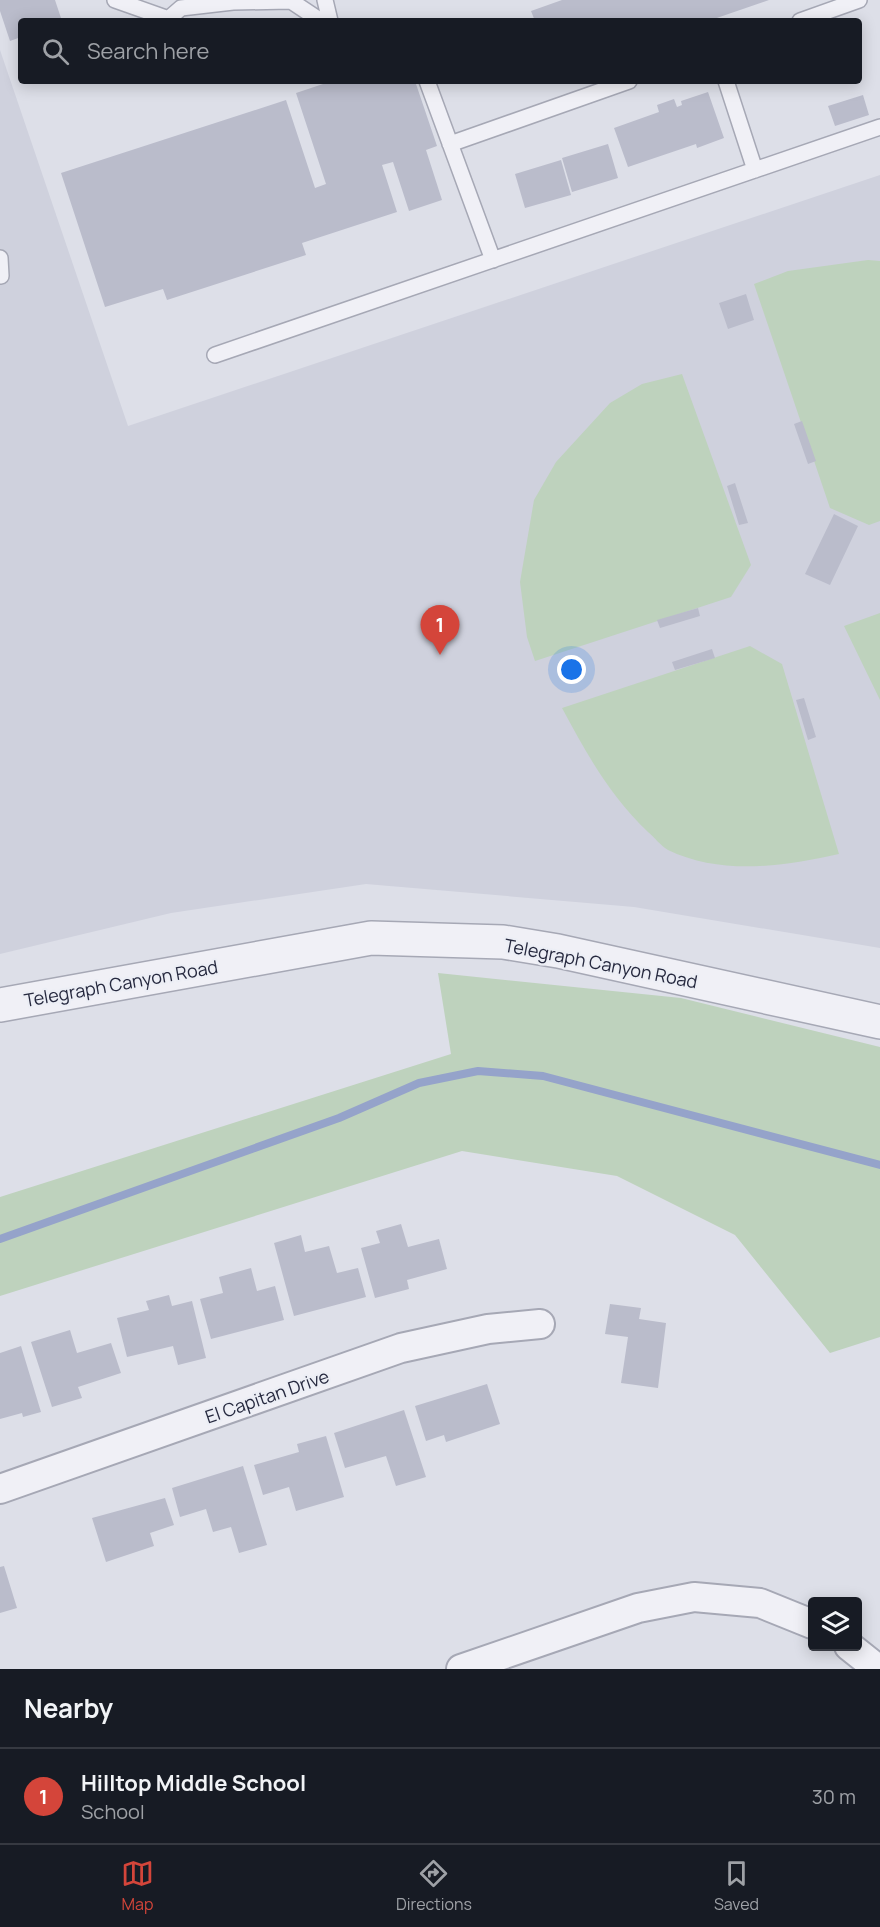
<!DOCTYPE html>
<style>
:root{--surface:#171b24;--page:#20242c;--text:#f1f3f6;--muted:#9ea1a6;--line:#363941;--accent:#d4453a}
body{margin:0;font-family:Manrope,sans-serif;background:var(--page);color:var(--text)}
.controls{position:absolute;right:18px;bottom:18px;display:grid;overflow:hidden;border-radius:6px;box-shadow:0 3px 15px #0003}
.controls button{width:54px;height:54px;display:grid;place-items:center;padding:0;border:0;border-bottom:2px solid var(--line);background:var(--surface);color:var(--text);font:30px sans-serif}
.you{position:absolute;left:572px;top:670px;width:21px;height:21px;margin:-15px;border:4px solid #fff;border-radius:50%;background:#1a73e8;box-shadow:0 0 0 9px #1a73e833}
.badge{display:grid;place-items:center;width:39px;height:39px;border-radius:50%;background:var(--accent);color:#fff;font-size:20px;font-weight:700}
.pin{position:absolute;translate:-50% -50px;filter:drop-shadow(0 2px 3px #0008)}
.pin::after{content:'';position:absolute;top:32px;width:21px;height:18px;background:inherit;clip-path:polygon(0 0,100% 0,50% 100%)}
.list{margin:0;padding:0;list-style:none}
h2{display:flex;justify-content:space-between;align-items:center;height:78px;margin:0;padding:0 24px;font-size:26px}
h2 small{font-size:20px;font-weight:400;color:var(--muted)}
.list li{display:grid;grid-template-columns:39px 1fr auto;gap:18px;align-items:center;box-sizing:border-box;height:96px;padding:0 24px;border-top:2px solid var(--line)}
.list b{display:block;font-size:22px;white-space:nowrap}
.list p{margin:0;font-size:20px;white-space:nowrap;color:var(--muted)}
.list em{font-size:20px;font-style:normal;color:var(--muted)}
.icon{flex:none;width:33px;height:33px;fill:none;stroke:currentColor;stroke-width:2;stroke-linecap:round;stroke-linejoin:round}
.map{position:relative;flex:none;width:880px;height:1669px;overflow:hidden}
.search{position:absolute;background:var(--surface);box-shadow:0 3px 15px #0003;left:18px;right:18px;top:18px;height:66px;display:flex;align-items:center;gap:15px;box-sizing:border-box;padding:0 21px;border-radius:6px;color:var(--muted);font-size:22px}
.sheet{height:174px;background:var(--surface)}
nav{display:flex;justify-content:space-around;align-items:center;box-sizing:border-box;height:84px;border-top:2px solid var(--line);background:var(--surface);font-size:16px;color:var(--muted)}
nav a{display:grid;justify-items:center;gap:3px}
nav .on{color:var(--accent)}
.map>svg:first-child{display:block}
.built{fill:#cfd1dd}
.green{fill:#bed2bd}
.lines{fill:none;stroke-linecap:round;stroke-linejoin:round}
.stream{stroke:#95a3ca;stroke-width:8}
.building{fill:#babccb}
.service-casing{stroke:#a6a8b5;stroke-width:18}
.minor-casing{stroke:#a6a8b5;stroke-width:32}
.tertiary-casing{stroke:#a6a8b5;stroke-width:36}
.service{stroke:#f0f0f6;stroke-width:15}
.minor{stroke:#f0f0f6;stroke-width:28}
.tertiary{stroke:#f0f0f6;stroke-width:33}
.labels{text-anchor:middle;dominant-baseline:central;stroke-width:4.5;stroke-linejoin:round;paint-order:stroke}
.street-label{font-size:18px;fill:#26293f;stroke:#eceef5}
</style>
<div class="map">
<svg width="880" height="1669" viewBox="0 0 880 1669">
<rect width="100%" height="100%" fill="#dddfe8"/>
<path class="built" d="M0 50 128 426 880 175V948L634 907 366 884 171 913 0 954Z"/>
<path class="green" d="M868 260 880 261V521L869 525 830 508 754 284 788 271Z
M682 374 751 565 731 597 535 661 527 637 520 582 534 500 556 462 610 403 642 384Z
M880 613V700L844 626Z
M750 646 782 664 839 854C784 866 722 876 668 850 661 846 654 837 648 832 609 795 587 754 562 708Z
M438 973 681 998 880 1047V1337L830 1353 735 1235 617 1176 462 1151 0 1296V1197L451 1054Z"/>
<g class="lines">
<path class="stream" d="M0 1239 339 1118 419 1083 478 1071 543 1076 880 1165"/>
</g>
<path class="building" d="M0 0H55L62 21H21V37L10 41 0 11Z
M562 0H769L708 21H535L531 11Z
M332 81H415L437 146 426 150 442 200 409 211 393 162 382 165 397 212 302 243 306 255 167 300 163 289 105 307 61 173 286 100 315 188 326 184 296 93Z
M708 92 724 138 697 148 696 144 628 167 614 128 659 112 657 105 674 99 677 107 682 105 681 101Z
M863 95 869 115 835 126 828 106Z
M608 144 618 178 572 192 562 158Z
M561 160 571 195 525 208 515 174Z
M746 294 754 320 728 329 719 303Z
M802 421 816 461 808 464 794 424Z
M735 483 748 523 739 525 727 486Z
M834 514 858 526 830 585 805 574Z
M698 608 700 616 660 628 657 620Z
M712 649 715 658 675 670 672 662Z
M804 698 816 737 808 740 796 700Z
M401 1224 408 1247 439 1239 447 1269 407 1280 409 1289 375 1298 361 1248 380 1243 376 1231Z
M301 1235 305 1252 329 1246 337 1273 358 1268 366 1297 294 1316 274 1243Z
M251 1268 257 1291 275 1286 284 1320 211 1339 200 1299 223 1293 219 1277Z
M169 1295 172 1306 192 1301 206 1358 178 1365 173 1346 127 1357 117 1318 149 1310 146 1301Z
M610 1304 641 1308 639 1319 666 1323 658 1388 621 1383 628 1337 605 1334Z
M70 1330 77 1353 111 1343 121 1373 78 1387 82 1398 52 1407 31 1342Z
M21 1346 41 1412 23 1417 22 1413 0 1419V1353Z
M487 1384 500 1424 446 1442 444 1435 426 1441 415 1406Z
M404 1410 426 1477 396 1486 386 1456 345 1468 334 1433Z
M326 1436 344 1497 296 1511 289 1487 263 1495 254 1465 299 1452 297 1444Z
M243 1466 267 1545 239 1553 231 1527 213 1532 206 1509 180 1517 172 1488Z
M165 1498 174 1525 150 1533 154 1546 106 1562 92 1518Z
M4 1566 17 1608 0 1613V1567Z"/>
<g class="lines">
<g class="service-casing">
<path id="service" d="M115 0 166 18
M325 0 330 21
M166 21 181 8 233 2 291 1 321 21
M800 21 859 0
M427 81 493 260
M726 81 755 170
M450 144 629 81
M0 258 1 276
M215 355 880 127"/>
</g>
<g class="minor-casing">
<path id="minor" d="M0 1489 401 1348 488 1329 540 1324
M849 1646 878 1669
M461 1669 638 1608 694 1597 760 1603 812 1624"/>
</g>
<g class="tertiary-casing">
<path id="tertiary" d="M0 1005 371 938 503 942 558 951 880 1022"/>
</g>
<use href="#service" class="service"/>
<use href="#minor" class="minor"/>
<use href="#tertiary" class="tertiary"/>
</g>
<g class="labels">
<g class="street-label">
<text transform="translate(601 963) rotate(11)">Telegraph Canyon Road</text>
<text transform="translate(121 983) rotate(-10)">Telegraph Canyon Road</text>
<text transform="translate(267 1396) rotate(-19)">El Capitan Drive</text>
</g>
</g>
</svg>
<div class="controls">
<button><svg class="icon" aria-label="layers" viewBox="0 0 24 24"><path d="M12 4l9 5-9 5-9-5zM3 14l9 5 9-5"/></svg></button>
</div>
<div class="you"></div>
<div class="pin badge" style="left:440px;top:655px">1</div>
<div class="search"><svg class="icon" aria-label="search" viewBox="0 0 24 24"><circle cx="10" cy="10" r="6"/><path d="M15 15l6 6"/></svg>Search here</div>
</div>
<section class="sheet">
<h2>Nearby<small></small></h2>
<ul class="list">
<li><span class="badge">1</span><div><b>Hilltop Middle School</b><p>School</p></div><em>30 m</em></li>
</ul>
</section>
<nav>
<a class="on"><svg class="icon" aria-label="map" viewBox="0 0 24 24"><path d="M3 6l6-2 6 2 6-2v14l-6 2-6-2-6 2zM9 4v14M15 6v14"/></svg>Map</a>
<a><svg class="icon" aria-label="directions" viewBox="0 0 24 24"><path d="M12 3l9 9-9 9-9-9zM9 14v-3h6M13 9l2 2-2 2"/></svg>Directions</a>
<a><svg class="icon" aria-label="saved" viewBox="0 0 24 24"><path d="M7 4h10v16l-5-4-5 4z"/></svg>Saved</a>
</nav>
